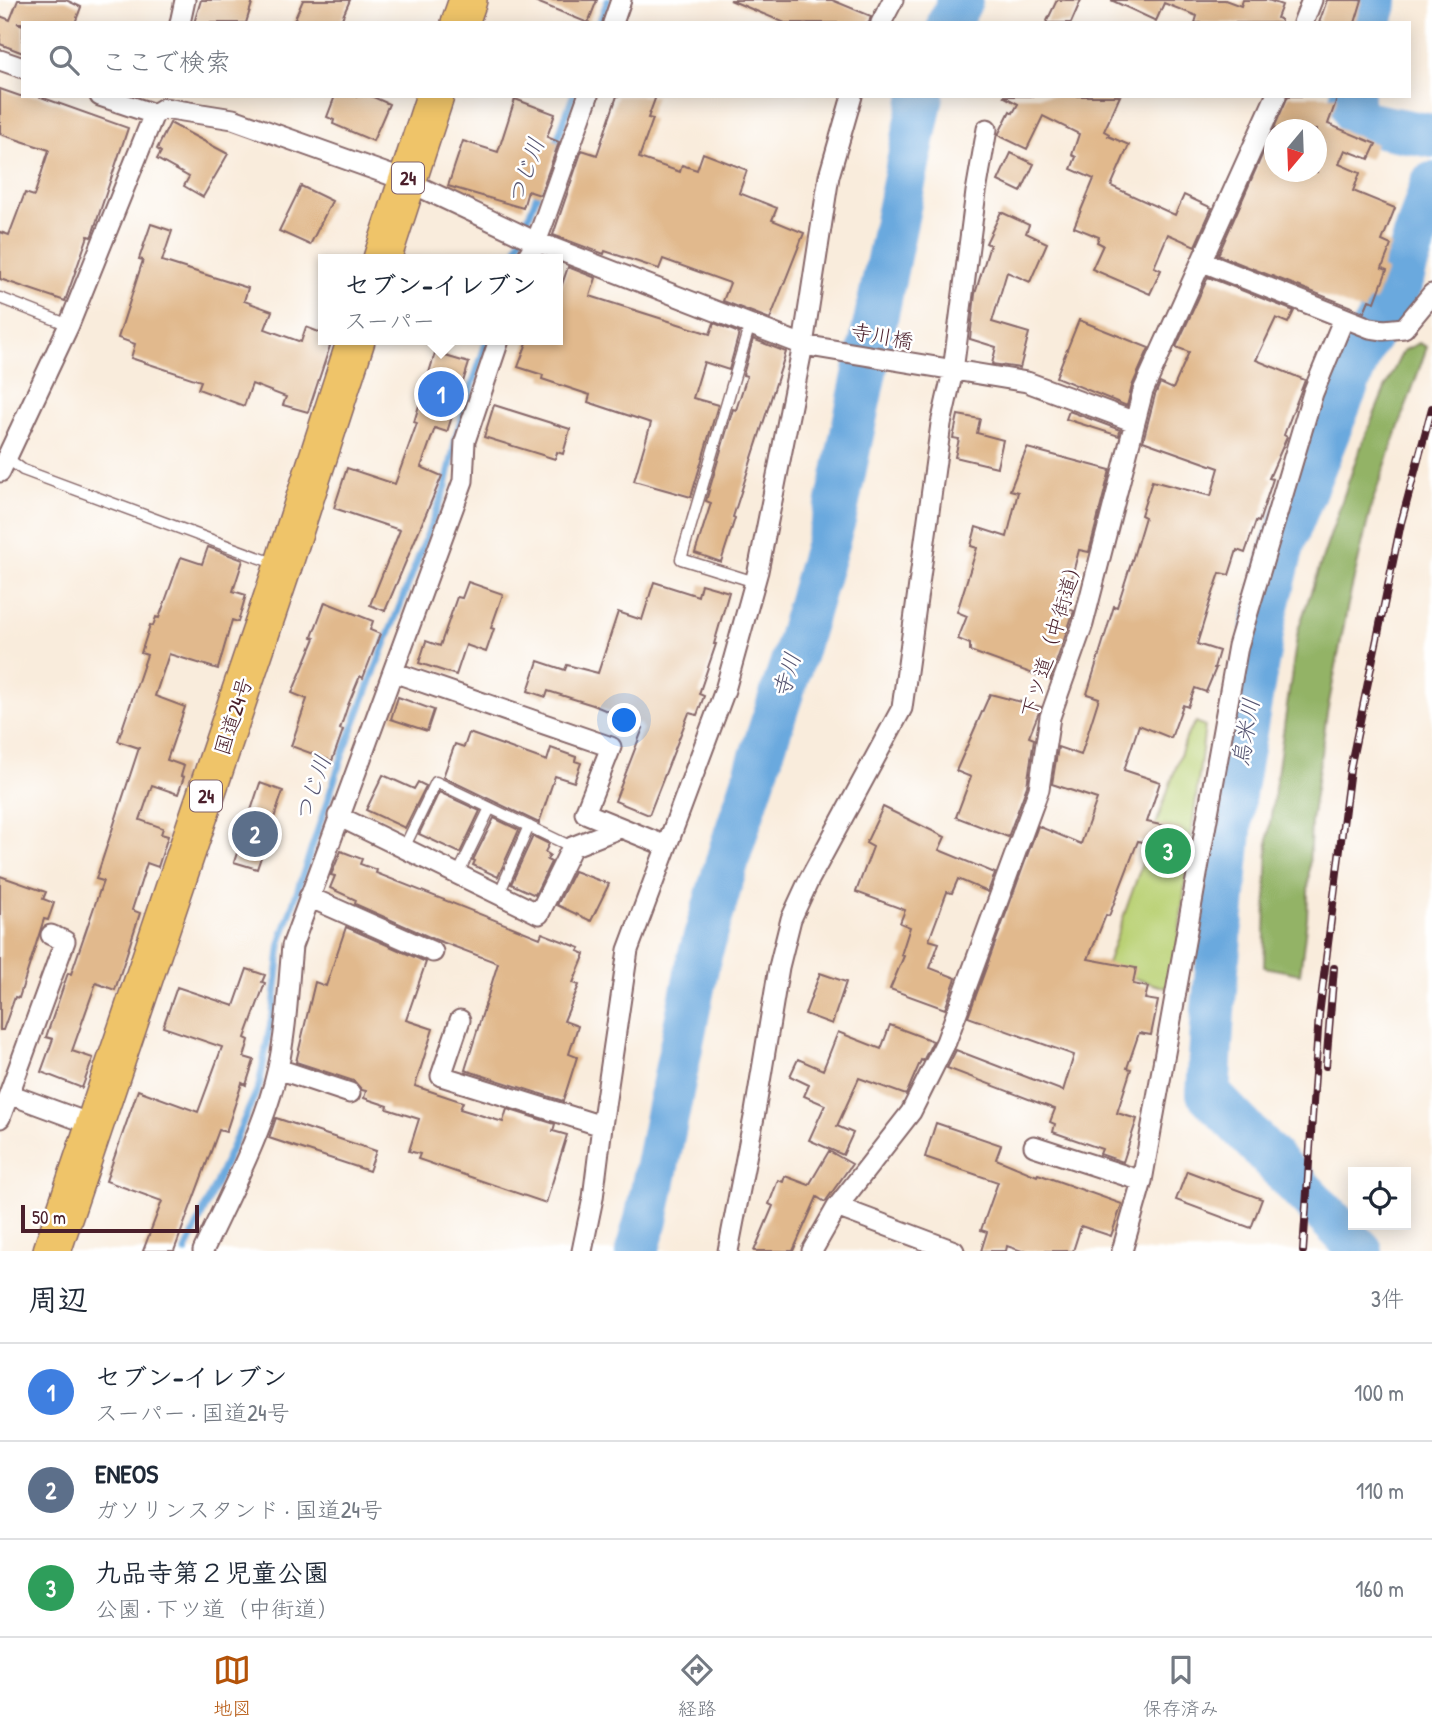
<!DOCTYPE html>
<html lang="ja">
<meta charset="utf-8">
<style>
:root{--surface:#fff;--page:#f6f6f7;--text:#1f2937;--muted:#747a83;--line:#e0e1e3;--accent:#b45309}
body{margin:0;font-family:"Patrick Hand","Klee One",sans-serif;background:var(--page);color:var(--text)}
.controls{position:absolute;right:21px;bottom:21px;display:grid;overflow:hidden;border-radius:0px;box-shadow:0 4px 18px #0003}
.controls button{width:63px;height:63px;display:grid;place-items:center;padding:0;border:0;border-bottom:2px solid var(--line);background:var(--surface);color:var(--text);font:35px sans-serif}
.compass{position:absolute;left:1264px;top:119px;width:63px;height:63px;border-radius:50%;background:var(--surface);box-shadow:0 4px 18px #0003;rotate:199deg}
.scale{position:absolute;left:21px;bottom:18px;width:178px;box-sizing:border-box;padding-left:7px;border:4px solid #4a1f2b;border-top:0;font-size:19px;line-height:24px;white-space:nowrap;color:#4a1f2b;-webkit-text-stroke:5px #fff;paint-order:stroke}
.you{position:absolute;left:625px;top:721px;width:24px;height:24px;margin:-18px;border:5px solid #fff;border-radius:50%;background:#1a73e8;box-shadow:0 0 0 10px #1a73e833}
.badge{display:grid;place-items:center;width:46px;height:46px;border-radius:50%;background:var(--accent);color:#fff;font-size:23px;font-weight:700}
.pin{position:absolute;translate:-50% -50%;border:4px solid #fff;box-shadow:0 2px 7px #0006}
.popup{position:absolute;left:318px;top:254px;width:245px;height:91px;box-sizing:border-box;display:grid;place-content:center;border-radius:0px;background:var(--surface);filter:drop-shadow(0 2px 5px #0005);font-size:23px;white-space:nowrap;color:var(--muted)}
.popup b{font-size:26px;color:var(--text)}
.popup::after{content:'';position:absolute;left:50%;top:100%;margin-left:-14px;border:14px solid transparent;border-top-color:var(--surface)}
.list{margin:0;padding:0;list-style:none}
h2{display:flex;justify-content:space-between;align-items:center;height:91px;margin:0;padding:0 28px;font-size:30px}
h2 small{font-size:23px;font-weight:400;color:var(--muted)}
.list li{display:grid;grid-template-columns:46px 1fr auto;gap:21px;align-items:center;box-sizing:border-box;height:98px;padding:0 28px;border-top:2px solid var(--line)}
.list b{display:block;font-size:26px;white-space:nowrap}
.list p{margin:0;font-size:23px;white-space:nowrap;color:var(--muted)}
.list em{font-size:23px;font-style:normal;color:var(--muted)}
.icon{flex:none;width:38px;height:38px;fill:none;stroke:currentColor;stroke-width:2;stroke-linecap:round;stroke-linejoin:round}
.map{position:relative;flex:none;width:1432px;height:1251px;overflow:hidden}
.search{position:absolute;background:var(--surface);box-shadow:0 4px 18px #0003;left:21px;right:21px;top:21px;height:77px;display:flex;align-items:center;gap:18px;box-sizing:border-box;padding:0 24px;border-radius:0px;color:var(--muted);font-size:26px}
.sheet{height:385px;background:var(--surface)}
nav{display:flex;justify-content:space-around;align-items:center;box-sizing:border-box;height:98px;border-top:2px solid var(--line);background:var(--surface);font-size:19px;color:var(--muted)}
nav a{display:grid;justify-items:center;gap:4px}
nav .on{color:var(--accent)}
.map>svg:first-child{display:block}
.green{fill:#bad175;stroke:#827850;stroke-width:2}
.forest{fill:#93b366;stroke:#6e6948;stroke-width:2}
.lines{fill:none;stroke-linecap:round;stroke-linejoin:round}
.stream{stroke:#6ba9de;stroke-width:7}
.river{stroke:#6ba9de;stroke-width:44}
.building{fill:#e1b98d;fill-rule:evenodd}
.lane-casing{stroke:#876769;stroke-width:13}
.street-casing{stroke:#876769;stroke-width:23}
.highway-casing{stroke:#876769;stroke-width:40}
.lane{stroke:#fff;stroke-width:10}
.street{stroke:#fff;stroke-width:19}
.highway{stroke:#efc469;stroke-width:37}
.rail-casing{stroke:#4a1f2b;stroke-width:8}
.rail{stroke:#fff;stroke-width:5;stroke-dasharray:16;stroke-linecap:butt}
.labels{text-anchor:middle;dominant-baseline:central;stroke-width:5;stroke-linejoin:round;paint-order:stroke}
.shield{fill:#fff;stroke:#80626b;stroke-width:2}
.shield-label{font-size:19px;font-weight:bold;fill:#4a1f2b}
.street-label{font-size:21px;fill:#4a1f2b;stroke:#fff}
.water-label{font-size:23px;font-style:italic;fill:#575673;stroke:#fff}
</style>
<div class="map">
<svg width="1432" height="1251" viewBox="0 0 1432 1251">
<rect width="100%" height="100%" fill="#fff"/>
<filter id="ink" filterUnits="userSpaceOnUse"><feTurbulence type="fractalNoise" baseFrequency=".0143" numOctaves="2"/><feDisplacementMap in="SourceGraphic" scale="14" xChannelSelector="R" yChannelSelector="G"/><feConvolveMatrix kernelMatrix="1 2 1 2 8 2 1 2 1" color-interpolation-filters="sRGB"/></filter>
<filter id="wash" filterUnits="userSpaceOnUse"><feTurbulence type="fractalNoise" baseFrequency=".00686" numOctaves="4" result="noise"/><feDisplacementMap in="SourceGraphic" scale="28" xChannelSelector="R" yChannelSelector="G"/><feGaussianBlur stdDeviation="1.57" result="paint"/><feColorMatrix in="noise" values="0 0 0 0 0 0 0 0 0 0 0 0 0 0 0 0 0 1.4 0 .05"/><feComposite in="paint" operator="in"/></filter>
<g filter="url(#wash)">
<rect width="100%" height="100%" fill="#f9ecdc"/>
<path class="green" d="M1196 722 1205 726 1172 990 1105 969 1188 733Z"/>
<path class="forest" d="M1419 343 1427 347 1372 503 1348 604 1327 713 1311 821 1307 918 1300 974 1264 967 1268 837 1298 630 1358 454 1386 386 1403 351Z"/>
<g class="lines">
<path class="stream" d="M599 23 608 0
M554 148 573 96
M513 259 540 186
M186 1251 259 1086 274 1006 281 940 345 748 446 486 457 433 487 340"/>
<path class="river" d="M949 23 961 0
M1370 23 1376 0
M1352 96 1351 101 1359 122 1432 136
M637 1251 646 1220 699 958 732 845 795 653 835 516 922 96
M1361 1251 1208 1093 1213 1011 1233 800 1264 622 1284 541 1363 346 1400 285 1432 184"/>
</g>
<g id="blocks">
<path class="building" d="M18 0H66L81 7 75 23H17L23 25V53L0 44V16L10 20Z
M201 0H253L246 23H194Z
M303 0H350L340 23H293Z
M532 0H597L588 23Z
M730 0H832L871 16 869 23H785Z
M1057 0H1081L1071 23H1046Z
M1111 0H1225L1241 6 1243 0H1268L1282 5 1277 18 1281 20V23H1195L1197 16 1164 3 1156 21Z
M1327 0H1362L1355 23H1319Z
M0 89 20 96H38L128 128 92 235 91 237 88 236 65 301 0 279V232L9 235 25 193 34 196 49 150 0 134Z
M335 96H371L389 104 373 141 333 124 334 120 327 117Z
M617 96H656L648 118 653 119 639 158 680 172 682 165 697 170 703 153 747 170 739 193 777 208 772 220 804 233 770 319 723 301 730 283 663 259 659 269 605 251 604 254 553 235 582 150 597 155Z
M1003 96H1120L1104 131 1109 134 1108 136 1129 145 1111 186 1175 215 1184 195 1212 208 1195 246 1168 234 1154 267 1161 270 1150 294 1092 269 1103 245 1097 242 1099 237 1074 227 1094 179 1071 169 1076 157 1072 155 1079 134 1043 116 1027 149 998 135 1010 111 1013 113 1018 104Z
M1288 96H1338L1328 124 1376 144 1369 159 1345 150 1339 164 1360 173 1353 191 1395 208 1382 241 1391 245 1382 268 1387 270 1375 302 1369 300 1364 312 1218 255ZM1275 130H1317V139L1324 142 1317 160V172H1275Z
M515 99 555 114 547 137 559 142 540 195 528 191 523 208 448 186 463 141 498 152Z
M170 123 228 154 203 197 184 186 189 177 157 159 161 152 157 149Z
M1011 153 1034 164 1021 192 998 181Z
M301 186 332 201 310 245 279 231Z
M1001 212 1029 225 1026 233 1047 243 1030 282 1007 272 992 322 1029 333 1020 368 992 364 996 347 970 339 975 294 990 245 986 243Z
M151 224 172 231 162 261 248 288 244 301 272 311 265 329 301 342 306 327 324 334V340H332L308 412 283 405 286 397 252 384 244 406 198 389 201 381 131 358 135 344 118 338 143 260 139 259Z
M568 267 596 278 590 296 710 334 714 323 739 333 729 370 704 362 693 398 718 405 691 497 634 481 651 423 588 402 590 395 542 379 543 375 518 367 528 340H558V296Z
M1208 277 1294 311 1288 323 1276 318 1256 360 1305 380 1284 435 1287 437 1269 478 1273 479 1259 522 1256 521 1245 553 1237 550 1229 575 1220 573 1209 605 1197 644 1219 651 1214 668H1216L1206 692 1195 688 1188 707 1183 705 1171 738 1139 725 1124 770 1160 782 1147 822 1183 830 1178 850 1138 841 1109 916 1106 915 1088 959 1136 968 1133 984 1148 987 1145 999 1158 1001 1151 1035 1139 1033 1127 1068 1131 1069 1117 1113 1137 1119 1123 1162 1100 1154 1102 1149 1053 1132 1055 1124 1050 1122 1055 1109 947 1068 956 1050 1063 1091 1074 1055 968 1017 1038 826 1081 844 1097 799 1052 784 1058 747 1081 755 1099 698 1087 694 1114 606 1117 607 1134 554 1145 517 1141 515 1152 481 1211 496 1219 468 1143 441 1155 395 1160 383 1173 389 1189 352 1176 347Z
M1079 320 1149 348 1132 386 1127 406 1056 377Z
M753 339 786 352 733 517 735 518 721 562 695 553 711 503 706 501 733 409 736 410 747 376 743 375Z
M435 353 469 363 447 432 435 428 421 467 442 476 385 611 370 605 400 530 334 508 347 468 395 484 417 423 414 422Z
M494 405 570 429 563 454 557 452 555 459 484 437Z
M1069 411 1120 430 1119 436 1066 419Z
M958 415 980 419 977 433 1003 440 997 467 955 457 959 439 953 438Z
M1027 448 1110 470 1089 552 1079 550 1064 607 1074 611 1050 680 970 651V644L958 639 967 616 957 612 977 548 971 546 976 527 1007 537 1018 492 1010 490Z
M208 547 243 560 233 591 246 595 238 622 232 620 218 669 169 654 155 696 185 707 167 760 184 766 181 776 184 777 178 794 152 785 140 820 163 828 161 834 168 836 158 867 147 863 132 910 140 913 115 990 96 983 72 1051 93 1058 82 1088 41 1072 53 1039 46 1037 68 973 71 974 103 881 96 879 139 748 118 741 147 655 141 653 150 625 153 626 156 617 159 618 181 557 202 564Z
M468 582 503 594 491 628 494 629 486 652 466 645 456 675 419 663 426 641 440 646 457 597 462 598Z
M654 582 698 596 701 584 729 592 714 644H716L699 694 704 696 697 715 689 713 649 815 615 801 643 728 640 727 641 725 593 705 548 691 546 697 528 691 538 661 565 670 567 665 598 673 618 612 642 620Z
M325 602 373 621 370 630 380 634 363 678 360 676 348 705 340 729 343 730 332 761 291 746 307 699 292 693 315 638 312 637Z
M990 694 1041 707 1029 737 1034 739 1027 786 1008 837 956 817 971 777 956 771Z
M398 697 434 710 427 731 391 719Z
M469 733 547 761 551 748 576 757 575 761 581 763 574 782 555 776 539 823 443 777 455 744 464 747Z
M383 775 414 789 418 782 426 786 405 828 366 810Z
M260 783 283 791 257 869 234 862Z
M439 792 480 811 460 853 419 834Z
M883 807 945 837 939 850 995 873 988 892 958 879 952 893 947 892 929 940 939 943 930 968 956 978 945 1009 890 989 904 956 901 955 910 927 900 923 905 910 856 892 873 847 866 843Z
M494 818 519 830 498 877 473 865 475 861 473 860Z
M533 836 549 844 545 852 550 855 547 860 551 862 535 895 511 884Z
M341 851 362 859 360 864 377 870 376 873 540 938 542 933 580 948 578 951 585 954 573 983 579 985 564 1021 578 1026 569 1054 577 1057 563 1101 465 1070 498 963 434 939 355 904 356 900 330 888 335 876 331 875Z
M574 871 609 884 591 921 557 905Z
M0 876 46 892 43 899 54 903 48 920 44 919 19 998 15 997 3 1030H0Z
M346 927 426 962 406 1020 433 1029 415 1086 463 1102 460 1109 503 1122 507 1109 555 1124 553 1131 567 1135 546 1203 418 1159 420 1154 409 1151 419 1119 387 1109 388 1106 364 1098 366 1091 362 1090 354 1081 296 1062 315 982 326 986Z
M247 969 265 975 262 982 265 983 245 1038 249 1040 244 1057 254 1060 246 1085 242 1083 226 1132 219 1130 174 1251H143L162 1201 106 1181 138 1090 198 1112 222 1047 163 1027 177 987 234 1006Z
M820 973 846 982 832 1024 805 1014Z
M890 1025 933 1041 923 1061 921 1060 906 1095 859 1078 837 1126 853 1133 843 1155 809 1140 825 1105 804 1096 809 1085 790 1076 798 1059 823 1070 838 1032 881 1049Z
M276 1118 376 1151 369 1171 269 1138Z
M936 1123 1001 1145 996 1159 1037 1176 1038 1174 1122 1204 1111 1236 1081 1226 1073 1251H1022L1007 1246 1006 1251H981L987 1232 981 1230 998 1182 925 1157Z
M829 1151 852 1164 825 1202 817 1197 793 1251H754L773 1206 769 1204 778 1180 783 1182 785 1176 809 1185Z
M1187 1171 1262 1199 1251 1228 1176 1200Z"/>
</g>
</g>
<g filter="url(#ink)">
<use href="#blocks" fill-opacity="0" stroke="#876769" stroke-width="2"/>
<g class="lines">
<g class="lane-casing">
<path id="lane" d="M0 298 69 325
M750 324 681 559 755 582
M7 458 23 470 276 564
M404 848 436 782 572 847
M458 874 490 808
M499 894 529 826"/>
</g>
<g class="street-casing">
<path id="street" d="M180 23 185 0
M613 23 621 0
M881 23 893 0
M1303 23 1312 0
M0 60 23 68
M100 96 154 114 164 108 233 119 407 181 530 239 803 345 1027 382 1135 422
M526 259 536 242 544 221 588 96
M1203 262 1370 328 1384 330 1404 328 1432 294
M0 472 69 325 154 114
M393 672 611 747 585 813 666 846
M338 816 539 914 572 847 620 828
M309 897 433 952
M51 935 65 941 9 1094 96 1126
M460 1020 441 1076 602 1126
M278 1069 350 1093
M0 1118 9 1094
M1034 1146 1142 1181
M837 1207 954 1251
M203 1251C229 1195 265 1128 278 1068 287 1028 288 987 292 946L463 481 465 441 499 340
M582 1251 593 1198 602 1126 628 950 725 690 758 571 803 345 829 176 852 96
M728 1251 755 1112 779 967 791 919 809 880 902 708 941 424 953 371 976 192 987 129
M812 1251 837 1207 911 1112 946 1042 1039 789 1050 717 1083 624 1143 391 1276 96
M1122 1251 1142 1181 1238 646 1313 393 1344 318"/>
</g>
<g class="highway-casing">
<path id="highway" d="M460 23 468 0
M382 259 435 96
M52 1251 283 566 356 340"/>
</g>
<use href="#lane" class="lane"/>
<use href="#street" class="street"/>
<use href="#highway" class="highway"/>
<g class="rail-casing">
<path id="rail" d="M1326 1066 1334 968
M1303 1251 1319 1015 1350 769 1401 523 1432 408"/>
</g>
<use href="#rail" class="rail"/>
</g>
</g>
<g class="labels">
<g class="shield">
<rect x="392" y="162.5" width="32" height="31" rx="5"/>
<rect x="190" y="780.5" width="32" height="31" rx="5"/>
</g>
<g class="shield-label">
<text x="408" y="178">24</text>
<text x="206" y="796">24</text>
</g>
<g class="street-label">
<text transform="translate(882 336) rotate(10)">寺川橋</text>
<text transform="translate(1052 637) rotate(-73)">下ツ道（中街道）</text>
<text transform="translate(233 716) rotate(-72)">国道24号</text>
</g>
<g class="water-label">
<text transform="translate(525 171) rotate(-70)">つじ川</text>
<text transform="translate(786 675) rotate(-73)">寺川</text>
<text transform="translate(1245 732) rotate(-80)">烏米川</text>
<text transform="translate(312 788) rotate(-71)">つじ川</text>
</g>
</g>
</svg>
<div class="controls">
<button><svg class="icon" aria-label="locate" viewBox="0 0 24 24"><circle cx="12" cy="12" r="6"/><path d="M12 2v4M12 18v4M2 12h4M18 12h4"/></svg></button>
</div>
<svg class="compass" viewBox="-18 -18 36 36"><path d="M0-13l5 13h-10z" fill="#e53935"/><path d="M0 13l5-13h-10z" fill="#747a83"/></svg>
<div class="scale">50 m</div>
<div class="you"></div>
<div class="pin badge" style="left:441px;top:394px;background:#3f7fe0">1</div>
<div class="popup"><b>セブン-イレブン</b>スーパー</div>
<div class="pin badge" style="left:255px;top:834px;background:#5c6f8a">2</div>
<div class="pin badge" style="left:1168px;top:851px;background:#2e9e5b">3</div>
<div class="search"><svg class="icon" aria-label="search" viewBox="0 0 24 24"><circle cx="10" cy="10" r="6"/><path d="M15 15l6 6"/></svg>ここで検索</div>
</div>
<section class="sheet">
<h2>周辺<small>3件</small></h2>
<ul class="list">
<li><span class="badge" style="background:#3f7fe0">1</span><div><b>セブン-イレブン</b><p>スーパー · 国道24号</p></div><em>100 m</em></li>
<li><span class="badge" style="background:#5c6f8a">2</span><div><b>ENEOS</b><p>ガソリンスタンド · 国道24号</p></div><em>110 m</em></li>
<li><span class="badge" style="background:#2e9e5b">3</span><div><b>九品寺第２児童公園</b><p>公園 · 下ツ道（中街道）</p></div><em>160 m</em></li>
</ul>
</section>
<nav>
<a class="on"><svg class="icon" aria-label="map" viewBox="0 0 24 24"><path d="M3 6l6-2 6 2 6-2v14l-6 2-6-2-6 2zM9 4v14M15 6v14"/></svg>地図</a>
<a><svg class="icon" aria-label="directions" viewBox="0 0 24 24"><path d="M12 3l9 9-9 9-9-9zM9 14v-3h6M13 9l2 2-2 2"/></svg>経路</a>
<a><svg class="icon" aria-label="saved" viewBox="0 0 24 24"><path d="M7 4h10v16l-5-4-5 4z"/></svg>保存済み</a>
</nav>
